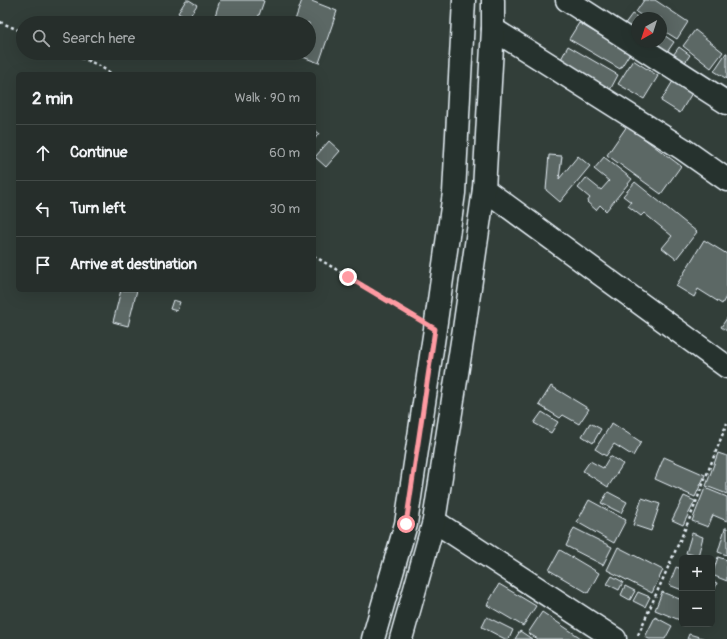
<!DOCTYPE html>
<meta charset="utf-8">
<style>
:root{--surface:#262e2b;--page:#2e3633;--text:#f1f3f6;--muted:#a4a8a9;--line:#424a47}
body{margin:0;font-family:Pangolin,sans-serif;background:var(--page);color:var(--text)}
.controls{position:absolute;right:12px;bottom:12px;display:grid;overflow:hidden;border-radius:6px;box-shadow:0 4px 16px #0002}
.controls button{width:36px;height:36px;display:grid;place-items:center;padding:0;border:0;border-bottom:1px solid var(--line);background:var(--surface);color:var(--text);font:20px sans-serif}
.compass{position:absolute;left:631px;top:12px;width:36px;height:36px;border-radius:50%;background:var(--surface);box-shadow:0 4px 16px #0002;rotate:219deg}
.stop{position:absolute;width:12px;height:12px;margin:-9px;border:3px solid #ff9aa2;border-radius:50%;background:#fff}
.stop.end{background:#ff9aa2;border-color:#fff;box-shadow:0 1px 4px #0008}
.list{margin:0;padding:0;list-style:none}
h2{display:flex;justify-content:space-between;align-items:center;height:52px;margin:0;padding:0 16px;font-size:17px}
h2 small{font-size:13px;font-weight:400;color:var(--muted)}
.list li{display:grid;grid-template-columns:26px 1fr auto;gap:12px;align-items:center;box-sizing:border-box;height:56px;padding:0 16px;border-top:1px solid var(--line)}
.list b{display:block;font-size:15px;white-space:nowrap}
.list em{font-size:13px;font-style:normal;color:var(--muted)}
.icon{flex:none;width:22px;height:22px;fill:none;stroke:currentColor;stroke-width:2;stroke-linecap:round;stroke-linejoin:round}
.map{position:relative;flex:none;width:727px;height:639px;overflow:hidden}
.search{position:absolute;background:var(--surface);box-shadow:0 4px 16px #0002;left:16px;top:16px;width:300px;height:44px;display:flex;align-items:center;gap:10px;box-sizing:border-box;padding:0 14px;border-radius:22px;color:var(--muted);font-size:15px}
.panel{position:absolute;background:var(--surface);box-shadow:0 4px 16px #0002;left:16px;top:72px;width:300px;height:220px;border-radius:6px}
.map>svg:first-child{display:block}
.building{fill:#5c6865;stroke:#e8f1f8}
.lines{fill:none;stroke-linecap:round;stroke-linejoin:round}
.minor-casing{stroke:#e8f1f8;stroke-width:25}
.major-casing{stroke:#e8f1f8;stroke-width:25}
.path{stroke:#e8f1f8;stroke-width:2.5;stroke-dasharray:3 3;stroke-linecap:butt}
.minor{stroke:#26332d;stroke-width:22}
.major{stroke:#26332d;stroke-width:22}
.route{stroke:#ff9aa2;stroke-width:5}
</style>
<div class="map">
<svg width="727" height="639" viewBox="0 0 727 639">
<rect width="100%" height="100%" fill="#323e39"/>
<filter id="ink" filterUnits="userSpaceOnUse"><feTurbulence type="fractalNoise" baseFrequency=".025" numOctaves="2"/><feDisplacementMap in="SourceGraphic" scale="8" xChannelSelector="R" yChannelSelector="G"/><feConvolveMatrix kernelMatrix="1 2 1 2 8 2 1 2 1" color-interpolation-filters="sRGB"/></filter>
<g filter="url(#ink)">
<path class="building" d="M186 0H189L197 5 188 19 178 13Z
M220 0H261L264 1 257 21 249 18 248 23H227L214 19Z
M302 0H309L337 11 319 63 292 53H309V23H294Z
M644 0H655L688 22 677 39 661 29V18H645L636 12Z
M632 14 639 18H637V40L621 29Z
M579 23 630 53 620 69 569 39Z
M695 30 723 52 711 68 683 46Z
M661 33 674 42 663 58 640 42H661Z
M568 46 618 75 610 90 560 61Z
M679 47 690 55 680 70 668 62Z
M726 53H727V79L714 71Z
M633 60 658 76 644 99 618 84Z
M673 81 692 93 680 113 661 101Z
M627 126 681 166 661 194 607 155Z
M314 130 319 133 314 140Z
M329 141 340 151 326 167 315 157Z
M549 155 562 156 559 179 578 156 590 166 560 202 546 190Z
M604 157 632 179 606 211 600 205 596 210 587 202 590 198 578 188 586 178 601 190 609 181 594 169Z
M635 182 697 232 676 259 662 248 672 236 644 213 641 216 628 206 631 202 623 196Z
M704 240 727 254V295L722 304 698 289 694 297 676 286Z
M121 290H137L128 326 113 322Z
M173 300 180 302 177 311 170 309Z
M727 318V331L721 327Z
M551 386 589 409 579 424 563 415 560 418 539 405Z
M542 412 558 422 551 433 534 423Z
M590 423 601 429 593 443 582 436Z
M612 423 641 442 633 456 614 444 606 456 595 449Z
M718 453 727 456V494L706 486Z
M610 456 623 464 608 487 583 471 590 461 603 468Z
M664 457 705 475 695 497 655 479Z
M705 488 727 497V521L713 515 708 527 692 521Z
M608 492 627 502 621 513 601 503Z
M684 496 695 501 683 525 672 520Z
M642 498 660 504 651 531 633 525Z
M589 500 626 520 614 543 577 522Z
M574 528 612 547 603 565 566 546Z
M725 528H727V555L718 552Z
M692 533 703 537 698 556 686 553Z
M618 547 663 570 652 593 607 570Z
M560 550 599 573 588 593 549 570Z
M718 557 727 560V581L712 575Z
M676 567 682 569V590L669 585Z
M612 576 623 582 619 590 607 584Z
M712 581 717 583 712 596Z
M499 584 536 606 523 626 487 605Z
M625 586 635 591 630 600 621 595Z
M638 592 650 597 645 607 633 601Z
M662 592 682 600V621L655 610Z
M542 612 581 638 580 639H538L528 633Z
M487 617 513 630 509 639H505L482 627Z
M655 617 672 626 665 639H649L645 637Z
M520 631 532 639H515Z
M689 634 706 639H687Z"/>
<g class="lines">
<g class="minor-casing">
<path id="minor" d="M567 0 727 103
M493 29 683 149 727 180
M484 189 727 367
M434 521 615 639"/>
</g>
<g class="major-casing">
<path id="major" d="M373 639 406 524 435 329 454 193 464 0
M401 639 434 521 464 329 484 189 493 29V0"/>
</g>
<path class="path" d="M0 22 23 32
M70 53 98 65 112 74
M314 256 415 317
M638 635 689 520 727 423"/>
<use href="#minor" class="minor"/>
<use href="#major" class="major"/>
</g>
</g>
<g class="lines" filter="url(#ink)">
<path class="route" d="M348 277 435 329 406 524"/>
</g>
</svg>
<div class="controls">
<button>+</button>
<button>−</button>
</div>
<svg class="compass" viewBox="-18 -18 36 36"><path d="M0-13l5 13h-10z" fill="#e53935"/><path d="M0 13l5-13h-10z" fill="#a4a8a9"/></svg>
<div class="stop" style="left:406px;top:524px"></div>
<div class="stop end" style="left:348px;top:277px"></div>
<div class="search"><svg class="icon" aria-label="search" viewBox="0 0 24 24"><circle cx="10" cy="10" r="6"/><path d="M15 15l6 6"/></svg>Search here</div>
<section class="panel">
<h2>2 min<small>Walk · 90 m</small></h2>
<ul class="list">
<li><svg class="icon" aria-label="ahead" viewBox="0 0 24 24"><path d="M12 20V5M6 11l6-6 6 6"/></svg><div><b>Continue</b></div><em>60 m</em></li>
<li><svg class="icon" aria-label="left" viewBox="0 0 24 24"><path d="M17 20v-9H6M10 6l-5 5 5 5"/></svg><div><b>Turn left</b></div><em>30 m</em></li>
<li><svg class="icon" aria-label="arrive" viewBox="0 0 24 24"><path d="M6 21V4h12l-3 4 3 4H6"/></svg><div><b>Arrive at destination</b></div></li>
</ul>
</section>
</div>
